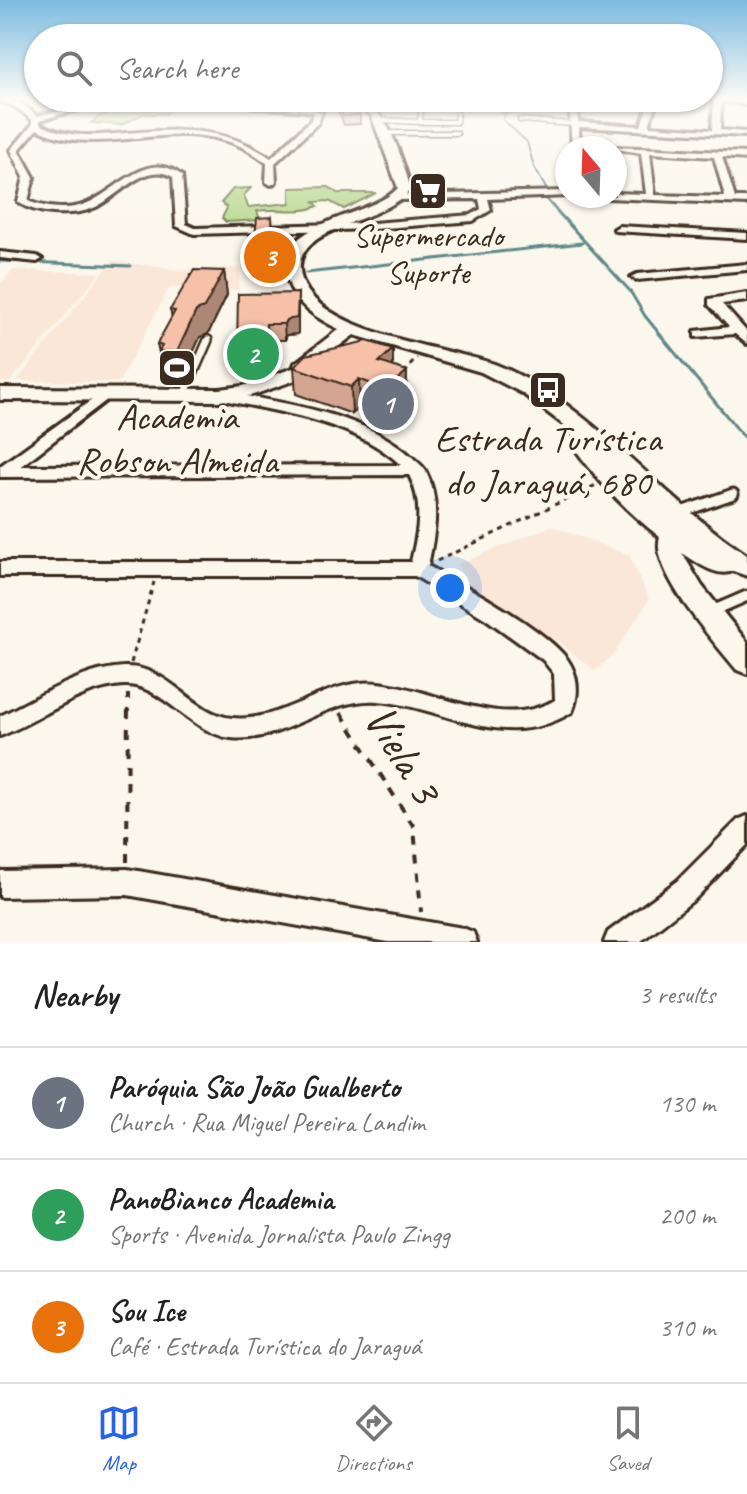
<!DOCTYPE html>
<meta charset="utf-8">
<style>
:root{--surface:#fff;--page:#f2f2f2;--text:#222;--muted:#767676;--line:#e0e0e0;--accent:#2563eb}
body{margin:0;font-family:Caveat,sans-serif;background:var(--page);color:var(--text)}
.compass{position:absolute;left:555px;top:136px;width:72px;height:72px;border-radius:50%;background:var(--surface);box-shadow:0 2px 6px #0004;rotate:341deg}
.you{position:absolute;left:450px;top:588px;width:28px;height:28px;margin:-20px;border:6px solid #fff;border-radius:50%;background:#1a73e8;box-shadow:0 0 0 12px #1a73e833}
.badge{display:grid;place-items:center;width:52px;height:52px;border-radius:50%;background:var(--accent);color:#fff;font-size:26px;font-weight:700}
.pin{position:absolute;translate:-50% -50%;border:4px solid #fff;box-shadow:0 2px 8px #0006}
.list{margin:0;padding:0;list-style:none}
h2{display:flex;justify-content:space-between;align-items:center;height:104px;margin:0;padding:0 32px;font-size:34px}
h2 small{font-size:26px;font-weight:400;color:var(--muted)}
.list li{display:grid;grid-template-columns:52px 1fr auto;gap:24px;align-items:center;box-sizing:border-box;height:112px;padding:0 32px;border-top:2px solid var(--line)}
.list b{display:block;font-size:30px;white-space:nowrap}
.list p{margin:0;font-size:26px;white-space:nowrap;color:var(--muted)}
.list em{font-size:26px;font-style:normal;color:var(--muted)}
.icon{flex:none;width:44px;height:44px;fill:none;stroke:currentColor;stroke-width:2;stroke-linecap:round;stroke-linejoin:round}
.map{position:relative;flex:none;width:747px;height:942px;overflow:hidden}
.search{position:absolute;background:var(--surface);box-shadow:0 2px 6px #0004;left:24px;right:24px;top:24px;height:88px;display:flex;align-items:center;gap:20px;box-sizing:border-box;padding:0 28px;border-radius:44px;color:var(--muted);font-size:30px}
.sheet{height:440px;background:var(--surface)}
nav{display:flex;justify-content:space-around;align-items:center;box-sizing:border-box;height:112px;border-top:2px solid var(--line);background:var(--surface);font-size:22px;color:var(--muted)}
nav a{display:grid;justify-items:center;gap:4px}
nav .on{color:var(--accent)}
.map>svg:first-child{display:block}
.built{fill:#fae7d8}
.green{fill:#bbda93;stroke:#7b8258;stroke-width:2}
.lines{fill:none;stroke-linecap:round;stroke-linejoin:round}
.stream-far1{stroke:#5f888b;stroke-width:2}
.stream{stroke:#5f888b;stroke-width:3}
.service-far2-casing{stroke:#3b2a1e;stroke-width:7}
.service-far1-casing{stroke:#3b2a1e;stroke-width:12}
.service-casing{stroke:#3b2a1e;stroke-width:15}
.minor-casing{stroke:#3b2a1e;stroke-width:6}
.secondary-casing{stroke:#3b2a1e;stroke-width:6}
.path-far2{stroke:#3b2a1e;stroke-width:2;stroke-dasharray:3 3;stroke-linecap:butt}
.path-far1{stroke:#3b2a1e;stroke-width:3;stroke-dasharray:5 5;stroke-linecap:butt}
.path{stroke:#3b2a1e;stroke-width:4;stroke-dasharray:9 9;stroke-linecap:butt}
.service-far2{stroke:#fbf7ec;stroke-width:4}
.service-far1{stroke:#fbf7ec;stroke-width:7}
.service{stroke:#fbf7ec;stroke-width:9}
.minor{fill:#fbf7ec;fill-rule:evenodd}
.secondary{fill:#fbf7ec;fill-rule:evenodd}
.wall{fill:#d4a691;stroke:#3b2a1e;stroke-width:2}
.shaded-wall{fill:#ad8776;stroke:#3b2a1e;stroke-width:2}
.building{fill:#f7c1a9;stroke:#3b2a1e;stroke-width:2}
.labels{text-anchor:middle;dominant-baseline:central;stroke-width:8;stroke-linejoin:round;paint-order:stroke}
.far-poi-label{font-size:32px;fill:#3b2a1e;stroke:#fbf7ec}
.poi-label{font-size:38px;fill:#3b2a1e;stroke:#fbf7ec}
.near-street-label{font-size:46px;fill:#3b2a1e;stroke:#fbf7ec}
</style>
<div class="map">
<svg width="747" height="942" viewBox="0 0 747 942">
<rect width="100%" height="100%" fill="#fbf7ec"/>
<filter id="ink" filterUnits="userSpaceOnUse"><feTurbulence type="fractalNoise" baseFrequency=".0125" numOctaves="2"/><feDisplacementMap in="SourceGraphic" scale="16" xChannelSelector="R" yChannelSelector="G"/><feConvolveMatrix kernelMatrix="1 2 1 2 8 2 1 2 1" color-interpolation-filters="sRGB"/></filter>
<g filter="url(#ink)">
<path class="built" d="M112 261 183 270 241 268 238 290 170 287 119 382 17 381Z
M13 270 100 273 10 382H0V285Z
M551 526 629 555 649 600 613 655 595 671 559 642 476 597 457 565Z"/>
<path class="green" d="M132 98H146L143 102 156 104 174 100 166 114H143L121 125 91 123 100 116 142 104Z
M329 187 337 193H376L344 209 329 201 314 202 318 206C298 215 278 207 257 211L260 220 226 222 222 218 227 208 221 203 233 189 251 188 244 195 248 207 290 203V188Z"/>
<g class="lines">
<path class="stream-far1" d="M467 98 490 105 505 114 503 120 527 142 534 167 548 192
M505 113 534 109 556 98"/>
<path class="stream" d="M547 190 545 198 630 291 645 316 747 441
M0 261 131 266
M306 273 582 243"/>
<g class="service-far2-casing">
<path id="service-far2" d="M421 111 420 122H456L457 113
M378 120 420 122
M520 120 573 124
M383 133H457"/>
</g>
<g class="service-far1-casing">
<path id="service-far1" d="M184 395 208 340"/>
</g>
<g class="service-casing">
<path id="service" d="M681 512 733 494
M710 612 747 596"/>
</g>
<g class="minor-casing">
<path id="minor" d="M0 98 22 103 37 116 112 98H125L40 120V124C67 138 95 136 126 133 179 129 224 126 271 158L311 120 314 113C290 106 247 113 230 98L301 105 322 112 318 123 275 163 276 182 271 185 266 182 267 163C253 153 240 144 223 140 162 123 93 158 37 129L19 150 34 177 28 201C45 208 68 211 85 204 116 193 148 147 182 176L186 224 195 228 373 223 471 215 481 209 479 199 395 200V196L398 195 567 191V196H570L488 199 491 210 473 221 373 229 194 234 176 226 173 177C146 160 119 196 96 207 83 213 68 214 53 213 41 212 28 209 18 202L24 177 11 150 32 125V120L16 107 0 101Z
M476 98C489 98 499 104 511 104 522 105 534 98 546 98L513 109Z
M583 98H591L578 115V122L641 126 650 98H658L649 126 712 130 714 100 710 98 747 101V105L721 101 720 130 747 132V136L579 127 580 148H572L570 115Z
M618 147 747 153V159L722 157 735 198H747V204L608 198 606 196H615V193L646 194 641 153 617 149ZM650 153 714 157 725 197 655 195Z
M619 226 747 233V239L615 231 614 229Z
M0 252 37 256 42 259 37 262 0 258Z
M747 264V270L637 280 631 277 637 274Z
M747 293V301L722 304 747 332V344L735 334 695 337V331L729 327 709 305V299Z
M220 391C284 404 362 412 412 457 416 461 423 466 425 470 441 500 435 533 428 566 463 584 545 629 567 659 578 674 580 694 572 712 504 754 447 707 378 701 325 697 284 744 231 738 190 733 162 683 124 685 80 687 40 721 0 736V716C38 698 81 669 124 667 169 665 192 714 232 718 284 723 326 678 378 683 434 688 501 732 555 700L554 674 543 660 486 619 415 576H0V562H411C418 532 424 504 409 475L0 477V466L103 392 110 396 108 399 21 466 401 465C352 419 278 413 215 398L213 395Z
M747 816V845L695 899 640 942H604L608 932 677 881 738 820Z
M127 869 463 928 473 932 477 942H388L127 895 0 897V871Z"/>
</g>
<g class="secondary-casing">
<path id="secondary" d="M346 98C387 98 401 156 411 189 385 223 297 225 300 269 303 333 451 347 497 365 591 403 662 500 747 555V576L733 571C716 578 697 562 682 553L702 586 747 642V674L737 670C716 644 649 570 660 537 626 511 593 476 569 440L576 434 522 393 481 372 354 335 323 358 330 360 332 364 330 368 253 395 220 401 0 400V388L220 389 243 386 293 368 295 363 339 329C316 318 294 304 287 278 270 221 371 218 398 188L371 115Z"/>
</g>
<path class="path-far2" d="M587 147 611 148"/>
<path class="path-far1" d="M403 373 417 358
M437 561 596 485
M131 663 154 582"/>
<path class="path" d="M341 713 414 827 421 912
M127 862 128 694"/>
<use href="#service-far2" class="service-far2"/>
<use href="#service-far1" class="service-far1"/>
<use href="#service" class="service"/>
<use href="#minor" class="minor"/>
<use href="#secondary" class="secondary"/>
</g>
<path class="wall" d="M338 102 360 115V124L344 125 338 110Z
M272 217 275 263 256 265 254 246Z
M224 271 227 295 208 334 200 337 181 379 165 378 157 344 172 318 170 310Z
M298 293V334L287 335 285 340H268V351L264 352 266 365H239L237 349Z
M393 349V367L407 371 406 398 385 417 360 407 352 414 296 394 294 367Z"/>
<path class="shaded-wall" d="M224 271 227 295 208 334 200 337 181 379 177 352 196 311Z
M298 293V334L287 335 285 340 284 324Z
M266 324 268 351 264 352 262 336Z
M393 349V376L379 362Z
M407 371 406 398 385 417 386 390Z
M359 379 360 407 352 414 351 387Z"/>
<path class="building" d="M353 99 360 115 343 116 338 102Z
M272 217 273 245 254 246 257 218Z
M194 270 224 271 204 308 196 311 177 352 159 351 162 346 157 344 175 311 170 310Z
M298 293 297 318 286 320 284 324H266V336H262L264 349H237L238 294Z
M367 341 393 349 379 362 407 371 386 390 359 379 351 387 294 367 306 355Z"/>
</g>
<linearGradient id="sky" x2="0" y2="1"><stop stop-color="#7bbbe0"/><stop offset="0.43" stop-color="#fdfbf6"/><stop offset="1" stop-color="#fdfbf6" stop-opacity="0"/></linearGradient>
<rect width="747" height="230" fill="url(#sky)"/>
<defs>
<g id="supermarket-square" transform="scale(2)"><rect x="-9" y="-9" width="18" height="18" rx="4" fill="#3b2a1e" stroke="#fbf7ec"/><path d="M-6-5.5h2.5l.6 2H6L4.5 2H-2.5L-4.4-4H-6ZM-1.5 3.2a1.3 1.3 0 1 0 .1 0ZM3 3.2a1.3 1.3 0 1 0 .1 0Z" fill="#fff"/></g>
<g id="stadium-square" transform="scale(2)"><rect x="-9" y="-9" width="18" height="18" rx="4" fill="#3b2a1e" stroke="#fbf7ec"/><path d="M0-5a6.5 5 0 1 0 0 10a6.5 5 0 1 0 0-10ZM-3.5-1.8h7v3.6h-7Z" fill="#fff"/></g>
<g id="bus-square" transform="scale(2)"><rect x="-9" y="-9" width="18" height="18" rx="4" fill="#3b2a1e" stroke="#fbf7ec"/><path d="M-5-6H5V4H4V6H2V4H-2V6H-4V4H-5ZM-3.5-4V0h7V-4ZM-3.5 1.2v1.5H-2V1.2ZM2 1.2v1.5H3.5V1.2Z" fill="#fff"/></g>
</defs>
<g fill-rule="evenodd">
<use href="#supermarket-square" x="428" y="191"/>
<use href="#stadium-square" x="177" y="368"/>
<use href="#bus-square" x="548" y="390"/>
</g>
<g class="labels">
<g class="far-poi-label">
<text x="428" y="235">Supermercado<tspan x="428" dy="37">Suporte</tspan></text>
</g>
<g class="poi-label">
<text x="177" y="416">Academia<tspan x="177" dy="44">Robson Almeida</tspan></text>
<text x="548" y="438">Estrada Turística<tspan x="548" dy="44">do Jaraguá, 680</tspan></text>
</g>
<g class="near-street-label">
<text transform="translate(403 754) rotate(59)">Viela 3</text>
</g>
</g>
</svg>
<svg class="compass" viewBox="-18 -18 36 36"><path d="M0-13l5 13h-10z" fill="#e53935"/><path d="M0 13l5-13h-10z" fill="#767676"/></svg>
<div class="you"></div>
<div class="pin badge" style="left:388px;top:404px;background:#6b7280">1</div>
<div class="pin badge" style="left:253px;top:354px;background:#2e9e5b">2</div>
<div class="pin badge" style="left:270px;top:257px;background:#e8710a">3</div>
<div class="search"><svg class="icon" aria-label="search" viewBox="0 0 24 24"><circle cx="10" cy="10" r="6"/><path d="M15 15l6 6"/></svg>Search here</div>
</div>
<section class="sheet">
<h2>Nearby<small>3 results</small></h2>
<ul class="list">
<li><span class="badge" style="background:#6b7280">1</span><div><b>Paróquia São João Gualberto</b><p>Church · Rua Miguel Pereira Landim</p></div><em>130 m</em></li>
<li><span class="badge" style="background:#2e9e5b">2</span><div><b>PanoBianco Academia</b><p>Sports · Avenida Jornalista Paulo Zingg</p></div><em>200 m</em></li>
<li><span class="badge" style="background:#e8710a">3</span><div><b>Sou Ice</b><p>Café · Estrada Turística do Jaraguá</p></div><em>310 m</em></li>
</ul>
</section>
<nav>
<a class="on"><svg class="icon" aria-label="map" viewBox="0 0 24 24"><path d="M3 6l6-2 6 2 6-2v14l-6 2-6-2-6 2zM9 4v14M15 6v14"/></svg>Map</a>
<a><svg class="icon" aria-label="directions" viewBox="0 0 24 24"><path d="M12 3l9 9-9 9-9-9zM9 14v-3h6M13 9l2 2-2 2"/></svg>Directions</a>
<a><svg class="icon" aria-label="saved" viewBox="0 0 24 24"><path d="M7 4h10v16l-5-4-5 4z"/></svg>Saved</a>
</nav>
